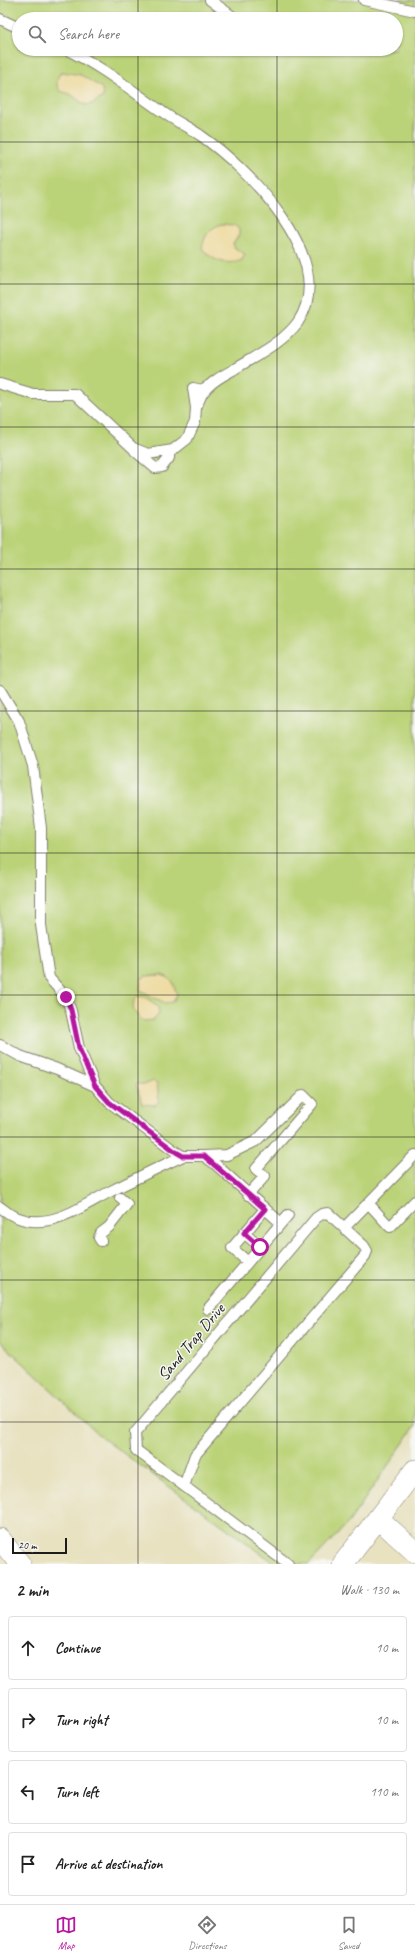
<!DOCTYPE html>
<meta charset="utf-8">
<style>
:root{--surface:#fff;--page:#f6f6f6;--text:#222;--muted:#767676;--line:#e0e0e0;--accent:#b5179e}
body{margin:0;font-family:Caveat,sans-serif;background:var(--page);color:var(--text)}
.scale{position:absolute;left:12px;bottom:10px;width:55px;box-sizing:border-box;padding-left:4px;border:2px solid #1c1c1c;border-top:0;font-size:11px;line-height:14px;white-space:nowrap;color:#1c1c1c;-webkit-text-stroke:3px #f6f6f2;paint-order:stroke}
.stop{position:absolute;width:12px;height:12px;margin:-9px;border:3px solid #b5179e;border-radius:50%;background:#fff}
.stop.end{background:#b5179e;border-color:#fff;box-shadow:0 1px 4px #0008}
.list{margin:0;padding:0;list-style:none}
h2{display:flex;justify-content:space-between;align-items:center;height:52px;margin:0;padding:0 16px;font-size:17px}
h2 small{font-size:13px;font-weight:400;color:var(--muted)}
.list li{display:grid;grid-template-columns:26px 1fr auto;gap:12px;align-items:center;box-sizing:border-box;height:64px;margin:0 8px 8px;padding:0 8px;border:1px solid var(--line);border-radius:4px}
.list b{display:block;font-size:15px;white-space:nowrap}
.list em{font-size:13px;font-style:normal;color:var(--muted)}
.icon{flex:none;width:22px;height:22px;fill:none;stroke:currentColor;stroke-width:2;stroke-linecap:round;stroke-linejoin:round}
.map{position:relative;flex:none;width:415px;height:1564px;overflow:hidden}
.search{position:absolute;background:var(--surface);box-shadow:0 1px 3px #0004;left:12px;right:12px;top:12px;height:44px;display:flex;align-items:center;gap:10px;box-sizing:border-box;padding:0 14px;border-radius:22px;color:var(--muted);font-size:15px}
.sheet{height:340px;background:var(--surface)}
nav{display:flex;justify-content:space-around;align-items:center;box-sizing:border-box;height:56px;border-top:1px solid var(--line);background:var(--surface);font-size:11px;color:var(--muted)}
nav a{display:grid;justify-items:center;gap:2px}
nav .on{color:var(--accent)}
.map>svg:first-child{display:block}
.green{fill:#bbd378;stroke:#6c784a;fill-rule:evenodd}
.sand{fill:#eeda9e;stroke:#857b5d}
.lines{fill:none;stroke-linecap:round;stroke-linejoin:round}
.service-casing{stroke:#827f6e;stroke-width:12}
.minor-casing{stroke:#827f6e;stroke-width:22}
.service{stroke:#fff;stroke-width:10}
.minor{stroke:#fff;stroke-width:21}
.route{stroke:#b5179e;stroke-width:5}
.grid{fill:none;stroke:#1c1c1c;stroke-width:1;stroke-opacity:0.55}
.labels{text-anchor:middle;dominant-baseline:central;stroke-width:3;stroke-linejoin:round;paint-order:stroke}
.street-label{font-size:17px;fill:#1c1c1c;stroke:#f6f6f2}
</style>
<div class="map">
<svg width="415" height="1564" viewBox="0 0 415 1564">
<rect width="100%" height="100%" fill="#f6f6f2"/>
<filter id="ink" filterUnits="userSpaceOnUse"><feTurbulence type="fractalNoise" baseFrequency=".025" numOctaves="2"/><feDisplacementMap in="SourceGraphic" scale="8" xChannelSelector="R" yChannelSelector="G"/><feConvolveMatrix kernelMatrix="1 2 1 2 8 2 1 2 1" color-interpolation-filters="sRGB"/></filter>
<filter id="wash" filterUnits="userSpaceOnUse"><feTurbulence type="fractalNoise" baseFrequency=".012" numOctaves="4" result="noise"/><feDisplacementMap in="SourceGraphic" scale="16" xChannelSelector="R" yChannelSelector="G"/><feGaussianBlur stdDeviation="0.9" result="paint"/><feColorMatrix in="noise" values="0 0 0 0 0 0 0 0 0 0 0 0 0 0 0 0 0 1.4 0 .05"/><feComposite in="paint" operator="in"/></filter>
<g filter="url(#wash)">
<rect width="100%" height="100%" fill="#e8e2c1"/>
<path class="green" d="M0 0H415V1426L349 1522 309 1564H276L101 1437 0 1341ZM19 19H396V49H19Z"/>
<path class="sand" d="M63 72 81 75 102 88 103 97 92 104 85 105 70 94 60 91C56 85 56 80 60 73Z
M221 224 234 225 239 229V235L233 244 235 248 245 254 242 260C228 266 211 261 202 248 204 237 209 228 221 224Z
M161 975 167 977 173 983 177 995 173 1002 165 1003 140 990 141 979 146 976Z
M137 996 145 997 158 1006 159 1014 154 1020 144 1021C135 1016 129 1005 137 996Z
M153 1081 157 1083 159 1101 155 1105 142 1104 136 1084H147Z"/>
</g>
<g filter="url(#ink)">
<g class="lines">
<g class="service-casing">
<path id="service" d="M210 0 236 19
M364 0 415 11
M0 19 19 28
M65 49C100 65 132 91 164 113 175 121 188 127 200 135 247 168 340 259 298 322 282 344 255 356 233 370 222 376 209 383 202 394 200 398 198 403 196 408
M249 49H252
M0 384 33 394H75L133 448 148 454 173 450 187 439 195 422 196 408 193 388 202 390 208 386
M135 451 155 468 162 467 169 458V451
M0 690 19 721 33 766 41 828V925L49 978 66 997 71 1011 79 1048 95 1086
M0 1045 20 1056 57 1069 95 1086 109 1102 176 1152 183 1156H204L215 1164 281 1223
M204 1156 227 1155 256 1141 303 1095 312 1104 256 1169 265 1176 248 1195
M369 1204 390 1227 415 1201
M0 1207C38 1239 75 1210 111 1191 135 1179 159 1167 183 1156
M345 1227 415 1155
M244 1233 260 1247
M101 1241 99 1238 101 1233 109 1227 127 1204 120 1198
M248 1262 232 1248 265 1209
M208 1309 288 1215
M184 1486 195 1455 365 1256 367 1251 364 1246 328 1213 322 1214 316 1218 135 1433 136 1450 288 1564"/>
</g>
<g class="minor-casing">
<path id="minor" d="M379 1519 415 1552
M0 1539 20 1564
M343 1564 415 1470"/>
</g>
<use href="#service" class="service"/>
<use href="#minor" class="minor"/>
</g>
</g>
<g class="lines" filter="url(#ink)">
<path class="route" d="M66 997 71 1010 79 1048 88 1070 95 1086 109 1102 176 1152 183 1156H204L265 1209 244 1233 260 1247"/>
</g>
<path class="grid" d="M138 0V19M277 0V19M138 49V1564M277 49V1564M0 142H415M0 284H415M0 427H415M0 569H415M0 711H415M0 853H415M0 995H415M0 1137H415M0 1280H415M0 1422H415"/>
<g class="labels">
<g class="street-label">
<text transform="translate(191 1342) rotate(-50)">Sand Trap Drive</text>
</g>
</g>
</svg>
<div class="scale">20 m</div>
<div class="stop" style="left:260px;top:1247px"></div>
<div class="stop end" style="left:66px;top:997px"></div>
<div class="search"><svg class="icon" aria-label="search" viewBox="0 0 24 24"><circle cx="10" cy="10" r="6"/><path d="M15 15l6 6"/></svg>Search here</div>
</div>
<section class="sheet">
<h2>2 min<small>Walk · 130 m</small></h2>
<ul class="list">
<li><svg class="icon" aria-label="ahead" viewBox="0 0 24 24"><path d="M12 20V5M6 11l6-6 6 6"/></svg><div><b>Continue</b></div><em>10 m</em></li>
<li><svg class="icon" aria-label="right" viewBox="0 0 24 24"><path d="M7 20v-9h11M14 6l5 5-5 5"/></svg><div><b>Turn right</b></div><em>10 m</em></li>
<li><svg class="icon" aria-label="left" viewBox="0 0 24 24"><path d="M17 20v-9H6M10 6l-5 5 5 5"/></svg><div><b>Turn left</b></div><em>110 m</em></li>
<li><svg class="icon" aria-label="arrive" viewBox="0 0 24 24"><path d="M6 21V4h12l-3 4 3 4H6"/></svg><div><b>Arrive at destination</b></div></li>
</ul>
</section>
<nav>
<a class="on"><svg class="icon" aria-label="map" viewBox="0 0 24 24"><path d="M3 6l6-2 6 2 6-2v14l-6 2-6-2-6 2zM9 4v14M15 6v14"/></svg>Map</a>
<a><svg class="icon" aria-label="directions" viewBox="0 0 24 24"><path d="M12 3l9 9-9 9-9-9zM9 14v-3h6M13 9l2 2-2 2"/></svg>Directions</a>
<a><svg class="icon" aria-label="saved" viewBox="0 0 24 24"><path d="M7 4h10v16l-5-4-5 4z"/></svg>Saved</a>
</nav>
